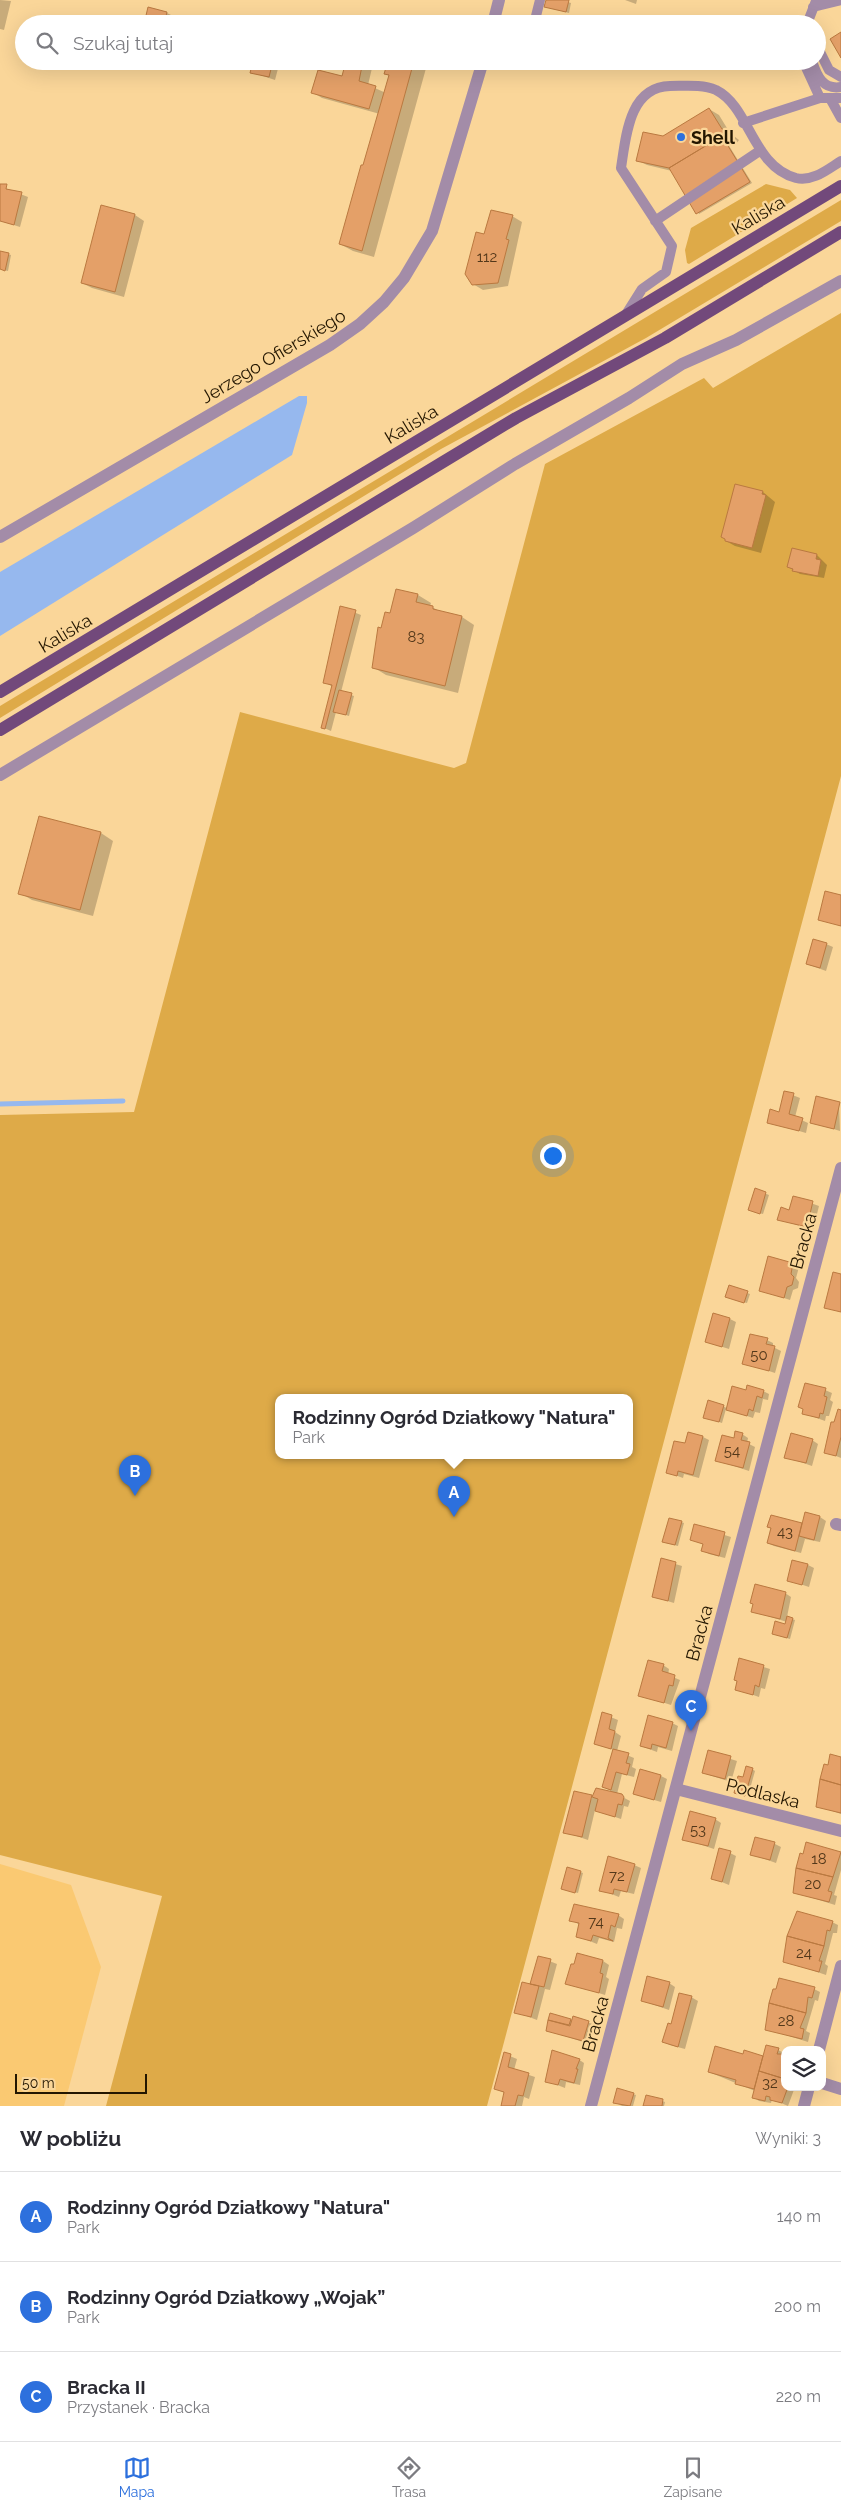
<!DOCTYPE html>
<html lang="pl">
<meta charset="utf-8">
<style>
:root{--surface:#fff;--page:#f2f2f3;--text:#2b2b33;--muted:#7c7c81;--line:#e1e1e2;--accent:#2d70dd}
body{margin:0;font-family:Raleway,sans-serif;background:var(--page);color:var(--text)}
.controls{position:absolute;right:15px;bottom:15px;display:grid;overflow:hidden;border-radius:10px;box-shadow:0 5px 20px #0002}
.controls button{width:45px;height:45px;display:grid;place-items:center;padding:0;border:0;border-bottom:1px solid var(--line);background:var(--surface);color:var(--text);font:25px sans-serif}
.scale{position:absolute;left:15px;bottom:12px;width:132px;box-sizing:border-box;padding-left:5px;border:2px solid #231600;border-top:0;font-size:14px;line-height:18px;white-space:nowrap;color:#231600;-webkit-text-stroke:4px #fad699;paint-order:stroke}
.you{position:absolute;left:552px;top:1155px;width:18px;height:18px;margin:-12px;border:4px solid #fff;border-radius:50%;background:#1a73e8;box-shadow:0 0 0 8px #1a73e833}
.badge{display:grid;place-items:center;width:32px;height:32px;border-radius:50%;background:var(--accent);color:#fff;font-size:16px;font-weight:700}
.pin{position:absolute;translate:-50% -41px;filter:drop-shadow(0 1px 2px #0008)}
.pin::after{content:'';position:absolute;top:26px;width:18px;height:15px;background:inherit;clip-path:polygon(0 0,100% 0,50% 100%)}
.popup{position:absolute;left:275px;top:1394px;width:358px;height:65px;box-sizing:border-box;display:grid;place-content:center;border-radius:10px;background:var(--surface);filter:drop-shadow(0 1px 4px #0005);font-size:16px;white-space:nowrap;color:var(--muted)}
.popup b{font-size:19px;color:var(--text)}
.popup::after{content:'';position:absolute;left:50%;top:100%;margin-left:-10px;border:10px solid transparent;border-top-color:var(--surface)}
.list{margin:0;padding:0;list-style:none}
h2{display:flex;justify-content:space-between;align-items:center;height:65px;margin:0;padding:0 20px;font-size:21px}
h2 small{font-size:16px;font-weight:400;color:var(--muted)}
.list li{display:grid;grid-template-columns:32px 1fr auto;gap:15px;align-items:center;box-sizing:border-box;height:90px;padding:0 20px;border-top:1px solid var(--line)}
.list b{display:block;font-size:19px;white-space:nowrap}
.list p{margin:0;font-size:16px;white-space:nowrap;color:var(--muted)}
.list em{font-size:16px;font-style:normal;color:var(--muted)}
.icon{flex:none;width:28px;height:28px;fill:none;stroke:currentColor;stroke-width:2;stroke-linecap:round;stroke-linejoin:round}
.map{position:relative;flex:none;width:841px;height:2106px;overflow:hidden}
.search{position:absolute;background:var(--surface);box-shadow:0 5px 20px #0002;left:15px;right:15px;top:15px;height:55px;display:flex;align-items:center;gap:12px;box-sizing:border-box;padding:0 18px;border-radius:28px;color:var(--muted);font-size:19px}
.sheet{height:335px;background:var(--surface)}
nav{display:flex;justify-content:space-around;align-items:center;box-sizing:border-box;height:70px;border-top:1px solid var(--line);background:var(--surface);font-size:14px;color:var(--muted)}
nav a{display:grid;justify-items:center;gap:2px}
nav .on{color:var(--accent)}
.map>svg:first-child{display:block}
.built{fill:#fac972}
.green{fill:#deaa48;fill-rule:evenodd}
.water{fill:#96b8ee}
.shadow{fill:#0003}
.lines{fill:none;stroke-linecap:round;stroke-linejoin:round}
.stream{stroke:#96b8ee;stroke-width:5}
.building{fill:#e4a068;stroke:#ba7940}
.service{stroke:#a38ca8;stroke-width:10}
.minor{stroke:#a38ca8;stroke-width:12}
.tertiary{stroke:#a38ca8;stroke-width:12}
.primary{stroke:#72497b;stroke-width:12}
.poi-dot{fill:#2d70dd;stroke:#fad699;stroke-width:2}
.labels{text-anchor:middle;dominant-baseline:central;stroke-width:4.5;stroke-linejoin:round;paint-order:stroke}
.number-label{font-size:15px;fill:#53381a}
.poi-label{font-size:18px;font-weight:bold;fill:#231600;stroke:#fad699;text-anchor:start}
.street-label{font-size:18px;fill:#231600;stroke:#fad699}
</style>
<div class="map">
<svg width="841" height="2106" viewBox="0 0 841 2106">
<rect width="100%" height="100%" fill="#fad699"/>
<path class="built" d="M0 1864 71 1885 101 1967 64 2106H0Z"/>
<path class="green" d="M766 184 790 190 797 198 689 264 687 263 685 250 691 228Z
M841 200V221L646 338 441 449 0 718V706Z
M841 313V776L487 2106H106L162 1896 0 1855V1115L134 1112 240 712 454 768 466 763 545 464 704 378 713 388ZM279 1398H629V1456H279Z"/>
<path class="water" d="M299 396H307V403L292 455 0 636V572Z"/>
<path class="shadow" d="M0 0 11 1 4 30 0 29Z
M547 0H561L571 3 569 13 546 7Z
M625 0H637L636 4Z
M167 13 173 16 171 24H145Z
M254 61H280L275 80 251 72Z
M347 61H370L373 64 368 85 386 93 390 76 386 74 390 61H428L374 257 353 251 340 244 380 114 322 98 312 92 343 78Z
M709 109 719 115 730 133 739 140 735 145 730 142 728 144 752 183 699 214 672 171 647 165 637 160 663 137Z
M0 186 28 197 20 227 1 221Z
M102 207 135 215 144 221 124 297 92 288 82 283Z
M512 216 522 222 508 286 483 290 473 284 485 235Z
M0 252 11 255 8 271 0 269Z
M736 485 763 492 775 502 761 553 735 546 726 541Z
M817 555 827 565 824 578 800 574 788 567Z
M396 590 418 595 431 603 430 606 443 613 462 617 474 625 458 693 386 675 373 667 382 629 391 615Z
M341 607 361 615 341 692 354 696 349 716 336 712 331 731 322 727 333 687 324 682Z
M40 817 101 833 113 841 93 916 32 900 20 893Z
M826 944 833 947 826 971 807 964Z
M785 1092 800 1098 795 1117 808 1123 806 1133 768 1122 780 1113Z
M839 1103 840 1131 811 1122Z
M756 1190 769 1195 763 1214 752 1211Z
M794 1197 819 1206 813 1230 778 1219 790 1212Z
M793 1264 799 1267 796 1278 799 1282 798 1288 793 1290 790 1300 760 1290Z
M730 1287 750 1294 747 1303 729 1298Z
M730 1319 736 1322 729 1349 707 1342Z
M767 1340 773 1343V1347L781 1351 775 1373 744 1363Z
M825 1390 832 1393 830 1400 833 1402 829 1416H826L825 1421 803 1413Z
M763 1391 769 1394 768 1400 763 1399 760 1413 755 1412 753 1418 726 1409 722 1423 707 1418 723 1406 728 1409 747 1392Z
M841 1412V1458L826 1452Z
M742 1434 748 1438 747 1443 755 1447 749 1471 716 1460 734 1440Z
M703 1437 709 1440 699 1478 684 1474 683 1478 667 1472Z
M812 1440 818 1444 812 1466 786 1457Z
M772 1516 803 1524 820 1517 826 1521 820 1542 805 1539 801 1553 774 1546 768 1543Z
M681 1522 684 1523 678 1546 666 1543Z
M695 1526 731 1537 725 1558 709 1554 703 1550 704 1545 692 1539Z
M662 1560 682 1566 674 1603 654 1597Z
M808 1565 814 1568 809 1587 788 1580Z
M785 1593 791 1597 787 1617 795 1620 790 1639 773 1634 786 1625 787 1622 752 1611Z
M740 1660 770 1669 765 1689 761 1688 759 1697 736 1689Z
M663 1665 669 1669 668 1675 680 1680 671 1705 640 1695Z
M603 1714 618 1720 615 1732 621 1736 617 1751 634 1758 632 1767 636 1769 634 1777 622 1774 617 1794 630 1801 628 1807 624 1806 621 1819 595 1810 588 1840 565 1832 593 1797 595 1790 614 1793 604 1787 614 1750 595 1744Z
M672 1723 678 1726 672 1751 658 1747 657 1752 641 1746Z
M709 1752 737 1761 731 1782 703 1773Z
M841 1758V1814L818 1806 828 1767Z
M752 1769 755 1771 748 1796 738 1793 744 1778Z
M661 1776 667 1779 661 1802 634 1794Z
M715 1819 721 1823 714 1849 684 1839Z
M775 1844 781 1847 776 1863 751 1854Z
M807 1844 841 1853V1870L834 1895 837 1896 835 1905 794 1892 797 1881 794 1880 801 1854 804 1855Z
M730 1853 736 1856 729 1885 712 1878Z
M634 1865 641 1868 634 1894 621 1891 619 1897 601 1890Z
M580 1872 583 1873 578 1893 563 1889Z
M618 1915 624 1919 622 1929 617 1928 614 1942 599 1938 597 1944 577 1936 580 1925 571 1920Z
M832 1922 838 1925 837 1933H833L825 1964 828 1966 826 1975 785 1961 787 1951 785 1950 792 1923Z
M539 1957 557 1964 550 1990 545 1989 537 2020 516 2012 531 1985Z
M603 1961 609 1965 606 1977 609 1979 605 1995 567 1983Z
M669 1983 675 1987 669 2010 643 2001Z
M814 1989 820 1992 818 2001 815 2000 806 2031 810 2033 808 2042 767 2029Z
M691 1997 698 2001 685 2049 670 2045 664 2042Z
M574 2017 595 2025 589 2044 547 2030 555 2022 549 2019 572 2021Z
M778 2050 784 2053 785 2087H795L788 2106 772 2099 771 2103 759 2101 753 2097 755 2091 709 2072 744 2055 745 2052 764 2057Z
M505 2054 517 2059 514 2070 535 2077 529 2099 524 2097 522 2106H502L505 2093 495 2089Z
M578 2059 584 2063 580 2085 566 2082 565 2088 547 2081Z
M633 2094 636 2095 633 2106H622L614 2102Z
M647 2096 665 2102 664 2106H645Z"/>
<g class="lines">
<path class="stream" d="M0 1104 123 1101"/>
</g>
<path class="building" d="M546 0H569L566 12 544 7Z
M148 7 167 12 164 24H144Z
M264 17 288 23V24H262Z
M841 32V58L830 39Z
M253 61H273L269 77 250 73Z
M346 61H363L359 81 376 86 369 109 311 93 318 70 342 76Z
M388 61H414L362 251 339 244 361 165H363L389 75 384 74Z
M709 108 722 129 728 130 729 139 725 141 722 136 669 168 636 161 643 132 663 136Z
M722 136 750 182 696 214 669 168Z
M0 184H7L6 189 22 192 14 225 0 221Z
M101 205 135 214 115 292 81 283Z
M491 210 513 215 506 239 509 240 498 283 472 285 465 274 476 232 484 234Z
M0 251 9 253 5 271 0 269Z
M735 484 763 491 762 494 766 495 752 548 725 541V539L721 537Z
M792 548 817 554 816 559 821 560 818 576 792 571 793 569 787 567Z
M396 589 418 594 416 602 433 606V609L462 616 445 686 372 668 378 627 381 628 385 612 390 613Z
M340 606 356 610 325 729 321 728 332 685 323 683Z
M339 690 352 693 346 715 333 712Z
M39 816 101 832 80 910 18 894Z
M825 891 841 895V926L818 920Z
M813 939 827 943 820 968 806 964Z
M784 1091 794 1093 789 1114 803 1118 799 1131 767 1123 770 1109 779 1112Z
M816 1096 840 1102 834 1129 810 1123Z
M755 1188 766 1192 760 1214 748 1210Z
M793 1196 813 1201 807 1227 777 1220 781 1207 789 1210Z
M768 1256 793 1263 791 1274 794 1277 792 1285 787 1287 784 1298 759 1291Z
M833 1272 841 1274V1312L824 1308Z
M729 1285 748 1291 744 1303 725 1297Z
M713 1313 730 1318 722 1347 705 1342Z
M750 1334 768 1338 766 1344 775 1346 769 1371 742 1364Z
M805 1383 826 1388 824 1396 827 1397 823 1414 820 1413 819 1418 802 1414 803 1409 798 1407Z
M747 1385 764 1390 762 1398 757 1396 753 1411 749 1409 747 1416 726 1410 732 1386 746 1390Z
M708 1400 724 1405 719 1422 703 1418Z
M838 1409 841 1410V1437L836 1456 824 1453 831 1422H834Z
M735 1431 743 1433 741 1440 750 1442 743 1468 715 1461 722 1435 734 1438Z
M688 1432 703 1436 693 1475 678 1471 677 1476 666 1473 674 1441 685 1443Z
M791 1433 813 1439 806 1463 784 1458Z
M805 1512 820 1516 814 1540 799 1536Z
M771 1515 802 1523 795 1551 767 1543 771 1528 767 1527Z
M669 1518 682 1521 675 1545 662 1542Z
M694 1524 725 1532 719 1556 701 1551 703 1544 690 1540Z
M661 1558 676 1562 668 1601 652 1597Z
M792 1560 808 1564 802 1585 787 1581Z
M755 1584 786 1592 780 1619 751 1612 753 1604 750 1603Z
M787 1616 793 1618 787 1638 772 1634 775 1621 785 1624Z
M739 1658 764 1665 759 1687 755 1685 753 1695 735 1690 737 1681 734 1680Z
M648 1660 664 1664 662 1671 675 1675 673 1686 669 1685 664 1703 638 1696Z
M602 1712 612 1715 609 1729 615 1731 611 1749 594 1744Z
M648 1715 673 1722 666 1748 652 1744 651 1749 640 1746Z
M613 1749 629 1753 626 1763 630 1764 627 1775 616 1772 611 1790 602 1787Z
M708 1750 731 1756 725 1779 702 1773Z
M830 1754 841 1757V1785L820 1779 824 1764 828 1765Z
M746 1766 753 1768 745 1796 734 1793 738 1776 743 1777Z
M640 1769 661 1775 654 1800 633 1794Z
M820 1779 841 1785V1813L816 1807Z
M596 1788 622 1794 624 1797 622 1805 618 1804 615 1817 595 1811 598 1799 592 1797Z
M574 1791 592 1795 582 1837 563 1833Z
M690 1811 716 1818 708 1846 682 1840Z
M755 1837 775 1842 770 1860 750 1855Z
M806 1842 841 1852 833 1877 796 1868 800 1853 803 1854Z
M719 1848 731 1851 722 1882 711 1879Z
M608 1856 635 1864 627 1892 614 1889 613 1894 599 1891Z
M567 1867 581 1871 575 1893 561 1889Z
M796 1868 833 1877 828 1891 832 1892 829 1902 793 1893Z
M574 1904 619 1914 615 1927 611 1925 608 1938 613 1941 593 1935 591 1941 576 1937 579 1923 569 1921Z
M797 1911 833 1921 830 1931 827 1930 824 1946 787 1936Z
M787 1936 824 1946 819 1961H822L819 1972 783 1962Z
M577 1953 603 1960 600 1973 603 1974 599 1993 565 1984 571 1964H574Z
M538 1956 551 1959 544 1987 530 1984Z
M647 1976 670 1982 663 2007 641 2001Z
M779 1978 815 1987 812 1998 808 1997 806 2013 769 2003 773 1989H776Z
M522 1982 539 1986 531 2017 514 2013Z
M679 1993 692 1996 678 2047 662 2042 668 2023 671 2024Z
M769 2003 806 2013 800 2028 804 2029 802 2039 765 2030Z
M550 2013 571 2019 569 2025 548 2020Z
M573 2016 589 2021 583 2041 546 2031 548 2020 570 2026Z
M766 2045 779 2048 777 2054H785V2079L759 2071Z
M715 2046 743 2054 744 2050 763 2056 754 2089 735 2084 736 2080 708 2072Z
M552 2050 580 2059 576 2069H578L574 2083 560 2079 558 2085 545 2082Z
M504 2052 511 2054 508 2067 529 2073 523 2096 518 2095 515 2106H501L504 2092 494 2089Z
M759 2071 785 2079V2087H788L782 2103 770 2100V2097L766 2096 765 2101 752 2098Z
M617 2088 634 2093 630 2106 613 2103Z
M646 2095 663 2099 662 2106H643Z"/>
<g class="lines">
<path class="service" d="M813 7 841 0
M534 24 540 0
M807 24 816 1
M817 46 829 70 841 77
M803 61 820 98
M812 61C817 76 823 90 841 87
M831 100 841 118
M743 123 820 98H841
M655 221 761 150
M625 316 642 289 666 272 672 246 621 168C626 136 629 87 670 86 685 86 702 84 716 90 750 107 752 166 796 178 813 182 828 169 841 161"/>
<path class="minor" d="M0 775 413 528 515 464 629 398 682 364 736 340 841 281
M836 1524 841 1525
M676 1789 841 1831
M819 2050 841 1966
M822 2083 841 2089
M591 2106 841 1168
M804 2106 809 2087"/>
<path class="tertiary" d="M493 24 499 0
M0 537 330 345 360 324 384 302 404 278 432 231 483 61"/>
<path class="primary" d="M0 692 841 186
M0 730 443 462 516 418 665 338 841 232"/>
</g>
<circle class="poi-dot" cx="681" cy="137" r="5"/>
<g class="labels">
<g class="number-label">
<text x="487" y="257">112</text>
<text x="416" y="637">83</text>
<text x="759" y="1355">50</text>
<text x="732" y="1451">54</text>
<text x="785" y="1532">43</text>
<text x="698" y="1830">53</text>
<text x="819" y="1859">18</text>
<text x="617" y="1876">72</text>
<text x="813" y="1884">20</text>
<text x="596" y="1922">74</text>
<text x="804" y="1953">24</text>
<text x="786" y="2021">28</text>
<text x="770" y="2083">32</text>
</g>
<g class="poi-label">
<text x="691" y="137">Shell</text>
</g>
<g class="street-label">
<text transform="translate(758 215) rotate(-31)">Kaliska</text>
<text transform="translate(273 356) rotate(-31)">Jerzego Ofierskiego</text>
<text transform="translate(411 424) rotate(-31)">Kaliska</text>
<text transform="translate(65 633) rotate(-31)">Kaliska</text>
<text transform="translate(803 1241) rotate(-75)">Bracka</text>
<text transform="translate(699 1633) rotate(-75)">Bracka</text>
<text transform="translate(763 1793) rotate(14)">Podlaska</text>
<text transform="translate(595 2024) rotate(-75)">Bracka</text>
</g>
</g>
</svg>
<div class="controls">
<button><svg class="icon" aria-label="layers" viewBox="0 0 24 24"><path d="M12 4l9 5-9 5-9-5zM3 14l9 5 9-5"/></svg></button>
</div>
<div class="scale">50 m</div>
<div class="you"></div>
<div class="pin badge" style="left:454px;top:1517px">A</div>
<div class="popup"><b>Rodzinny Ogród Działkowy &quot;Natura&quot;</b>Park</div>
<div class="pin badge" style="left:135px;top:1496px">B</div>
<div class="pin badge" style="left:691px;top:1731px">C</div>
<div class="search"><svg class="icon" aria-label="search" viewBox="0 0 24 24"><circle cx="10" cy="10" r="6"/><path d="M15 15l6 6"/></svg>Szukaj tutaj</div>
</div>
<section class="sheet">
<h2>W pobliżu<small>Wyniki: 3</small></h2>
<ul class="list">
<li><span class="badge">A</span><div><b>Rodzinny Ogród Działkowy &quot;Natura&quot;</b><p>Park</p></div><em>140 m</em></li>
<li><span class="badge">B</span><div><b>Rodzinny Ogród Działkowy „Wojak”</b><p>Park</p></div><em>200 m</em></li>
<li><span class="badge">C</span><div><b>Bracka II</b><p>Przystanek · Bracka</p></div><em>220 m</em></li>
</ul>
</section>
<nav>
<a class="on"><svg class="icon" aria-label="map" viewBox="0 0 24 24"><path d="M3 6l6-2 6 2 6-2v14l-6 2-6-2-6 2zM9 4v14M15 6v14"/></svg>Mapa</a>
<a><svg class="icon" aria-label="directions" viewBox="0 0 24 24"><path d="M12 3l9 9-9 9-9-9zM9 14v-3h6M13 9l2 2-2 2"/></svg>Trasa</a>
<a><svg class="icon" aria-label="saved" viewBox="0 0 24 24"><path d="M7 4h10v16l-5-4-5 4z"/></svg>Zapisane</a>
</nav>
